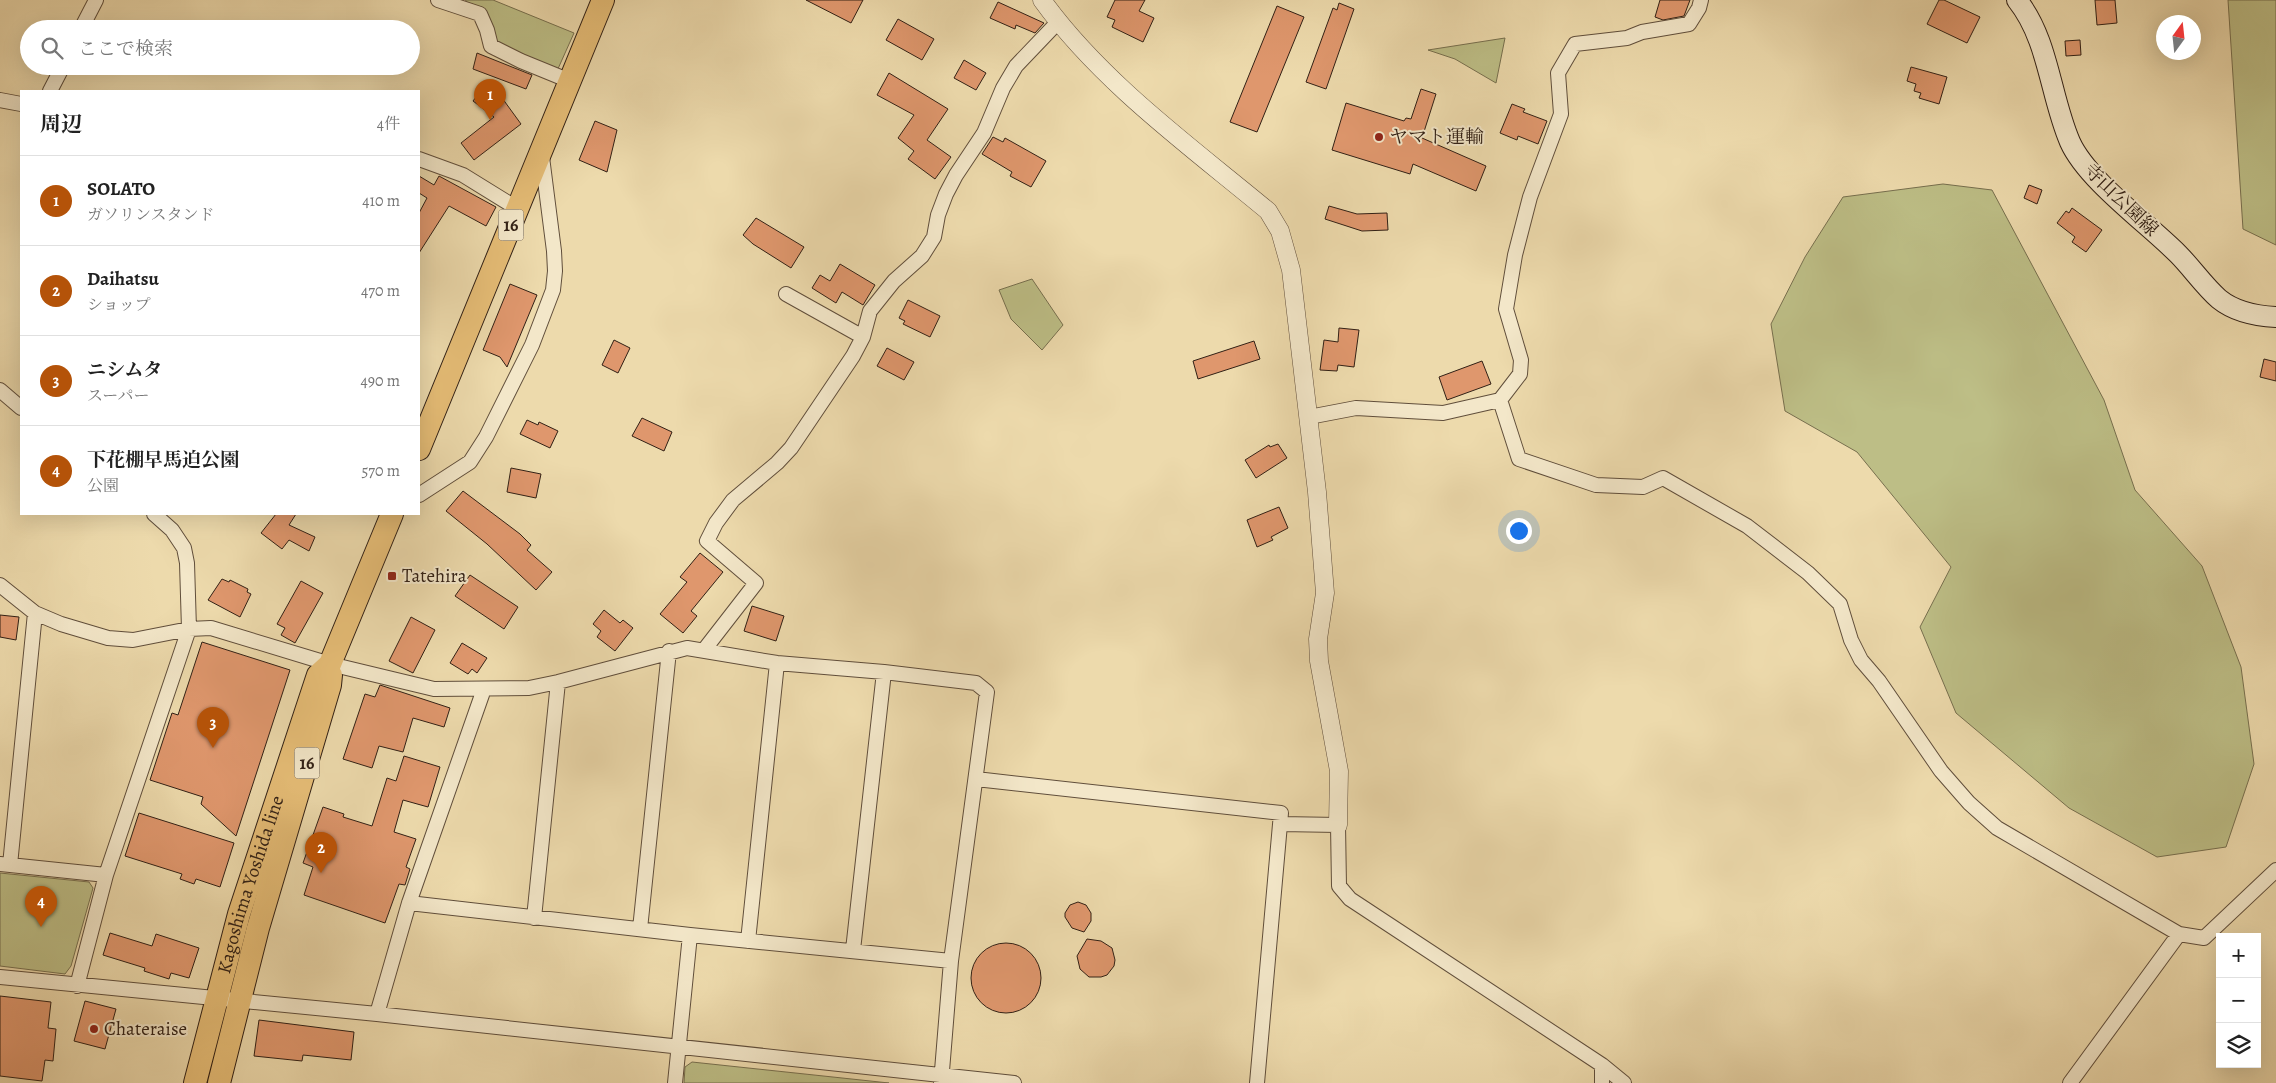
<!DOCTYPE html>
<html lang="ja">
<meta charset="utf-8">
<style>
:root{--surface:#fff;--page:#f6f6f6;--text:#222;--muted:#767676;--line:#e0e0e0;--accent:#b45309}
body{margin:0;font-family:Alegreya,"Noto Serif JP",serif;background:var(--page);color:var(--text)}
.controls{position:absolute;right:15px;bottom:15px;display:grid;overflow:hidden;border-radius:0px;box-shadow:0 5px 20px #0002}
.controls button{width:45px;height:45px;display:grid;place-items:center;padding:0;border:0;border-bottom:1px solid var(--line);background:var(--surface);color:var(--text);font:25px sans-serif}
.compass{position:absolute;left:2156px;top:15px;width:45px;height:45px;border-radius:50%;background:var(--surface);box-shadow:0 5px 20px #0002;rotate:15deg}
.you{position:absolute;left:1518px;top:530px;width:18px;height:18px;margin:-12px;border:4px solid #fff;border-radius:50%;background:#1a73e8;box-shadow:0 0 0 8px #1a73e833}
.badge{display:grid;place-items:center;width:32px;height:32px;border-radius:50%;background:var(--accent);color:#fff;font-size:16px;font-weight:700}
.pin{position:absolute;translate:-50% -41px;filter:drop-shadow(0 1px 2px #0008)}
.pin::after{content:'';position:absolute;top:26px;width:18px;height:15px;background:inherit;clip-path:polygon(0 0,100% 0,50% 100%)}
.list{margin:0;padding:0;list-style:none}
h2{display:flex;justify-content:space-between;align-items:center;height:65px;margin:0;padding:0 20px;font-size:21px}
h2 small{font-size:16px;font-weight:400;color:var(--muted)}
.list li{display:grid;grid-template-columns:32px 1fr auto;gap:15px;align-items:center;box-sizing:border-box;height:90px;padding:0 20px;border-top:1px solid var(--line)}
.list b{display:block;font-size:19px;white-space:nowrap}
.list p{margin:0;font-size:16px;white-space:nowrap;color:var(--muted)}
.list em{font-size:16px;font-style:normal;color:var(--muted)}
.icon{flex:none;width:28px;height:28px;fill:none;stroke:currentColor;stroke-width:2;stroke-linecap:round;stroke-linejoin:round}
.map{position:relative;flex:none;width:2276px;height:1083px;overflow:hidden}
.search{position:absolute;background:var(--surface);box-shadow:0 5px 20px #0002;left:20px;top:20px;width:400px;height:55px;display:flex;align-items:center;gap:12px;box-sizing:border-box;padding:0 18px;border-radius:28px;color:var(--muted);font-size:19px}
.panel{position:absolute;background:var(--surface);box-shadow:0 5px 20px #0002;left:20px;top:90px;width:400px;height:425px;border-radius:0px}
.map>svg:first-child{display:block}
.green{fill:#bdbe86;stroke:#776f4e}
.building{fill:#df976d;stroke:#312015}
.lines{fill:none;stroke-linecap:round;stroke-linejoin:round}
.minor-casing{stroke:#604e3b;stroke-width:16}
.tertiary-casing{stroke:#604e3b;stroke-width:19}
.secondary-casing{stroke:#312015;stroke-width:22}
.primary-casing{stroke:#312015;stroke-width:24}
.minor{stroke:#f3e7c9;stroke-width:14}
.tertiary{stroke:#f3e7c9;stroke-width:18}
.secondary{stroke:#f3e7c9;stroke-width:20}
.primary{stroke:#e6bd76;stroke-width:22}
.poi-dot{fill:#8f2418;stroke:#f3e7c9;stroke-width:2}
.labels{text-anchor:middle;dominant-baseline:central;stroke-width:4;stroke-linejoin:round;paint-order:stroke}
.shield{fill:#f3e7c9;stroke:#6b5c4b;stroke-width:1}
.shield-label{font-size:18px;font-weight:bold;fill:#312015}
.poi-label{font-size:19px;fill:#312015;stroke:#f3e7c9;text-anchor:start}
.street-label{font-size:19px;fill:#312015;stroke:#f3e7c9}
</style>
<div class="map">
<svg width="2276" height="1083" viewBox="0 0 2276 1083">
<rect width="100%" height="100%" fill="#eddaac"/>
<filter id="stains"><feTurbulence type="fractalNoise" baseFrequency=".004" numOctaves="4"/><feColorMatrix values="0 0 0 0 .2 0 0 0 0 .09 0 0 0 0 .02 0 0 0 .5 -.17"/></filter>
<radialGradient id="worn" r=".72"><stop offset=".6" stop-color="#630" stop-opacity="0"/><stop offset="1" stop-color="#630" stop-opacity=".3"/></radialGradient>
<path class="green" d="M466 0H493L574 33 557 71 494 45C490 22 491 9 465 2Z
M2228 0H2276V245L2243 229Z
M1505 38 1496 83 1455 59 1428 50Z
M1943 184 1992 190 2104 400 2135 490 2202 566 2241 667 2254 764 2226 847 2157 857 2069 808 1956 713 1920 627 1951 567 1857 452 1785 411 1771 324 1805 257 1843 197Z
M1032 279 1063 325 1042 350 1011 319 999 290Z
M0 873 89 882 93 888 71 966 65 974 0 966Z
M692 1062 889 1083H684L685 1067Z"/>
<path class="building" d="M806 0H863L851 23Z
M1115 0H1145L1139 11 1154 18 1143 42 1112 27 1115 20 1107 17Z
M1660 0H1690L1684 16 1663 20 1655 17Z
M1939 0H1944L1980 17 1967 43 1927 24Z
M2095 0H2115L2117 23 2097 25Z
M998 2 1044 23 1035 33 1016 25 1015 29 990 18Z
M1339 3 1354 9 1326 89 1306 82 1333 8 1337 10Z
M1277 6 1304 17 1257 132 1230 122Z
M898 19 934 39 922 60 886 40Z
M2080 40 2081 55 2066 56 2065 41Z
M477 53 532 75 526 89 473 69Z
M964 60 986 73 976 90 954 78Z
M1911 67 1947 77 1939 104 1919 98 1921 93 1914 91 1916 84 1907 81Z
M889 73 948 109 927 140 951 157 935 179 908 159 914 151 898 138 914 115 877 95Z
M489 80 521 124 474 160 461 143 494 117 473 101Z
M1421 89 1436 94 1422 138 1486 166 1476 191 1413 164 1410 174 1332 150 1346 103 1404 121 1406 118 1411 119Z
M1512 104 1525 109 1523 112 1547 121 1538 144 1518 136 1517 140 1500 133Z
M595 121 617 130 607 172 579 160Z
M993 137 1003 142 1005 138 1046 161 1031 187 1010 176 1012 172 982 154Z
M419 176 434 185 439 176 496 207 486 226 449 206 419 253V213L427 198 419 193Z
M2029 185 2042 190 2037 204 2024 198Z
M1329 206 1357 214 1387 213 1388 230 1362 231 1325 219Z
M2072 208 2102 230 2086 252 2072 242 2075 237 2057 223 2066 211 2069 213Z
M756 218 804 247 791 268 753 244 743 235Z
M840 264 875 285 863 305 842 292 836 303 812 288 820 275 830 281Z
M510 284 537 295 507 367 500 357 483 350Z
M908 300 940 316 930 337 903 324 905 321 899 318Z
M1339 328 1359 330 1354 367 1338 365 1337 371 1320 370 1324 340 1338 342Z
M614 340 630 348 618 373 602 365Z
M1254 341 1260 359 1198 379 1193 361Z
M887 348 914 362 904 380 877 366Z
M2264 359 2276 362V381L2260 377Z
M1482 361 1491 384 1447 400 1439 377Z
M642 418 672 432 664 451 632 436Z
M527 420 538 425 539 422 558 431 550 448 520 434Z
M1278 444 1287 458 1256 478 1245 460 1269 445 1270 447Z
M511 468 541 474 536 498 507 492Z
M463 491 520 534 531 545 527 550 552 572 536 590 487 544 446 511Z
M1279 507 1288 528 1271 537 1273 540 1257 547 1247 520Z
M276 514H296L289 525 315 537 309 551 289 540 282 549 261 533Z
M700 553 723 572 691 611 697 616 683 633 660 614 687 582 680 577Z
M470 575 518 607 504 629 455 596Z
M222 579 229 582 230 580 248 589 247 592 251 594 240 617 208 600Z
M301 581 323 593 295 643 281 635 285 628 277 624Z
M752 606 784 616 776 641 744 631Z
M604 610 620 623 623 620 633 628 615 651 597 637 601 631 593 624Z
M0 615 19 617 16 640 0 637Z
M411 617 435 630 413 673 389 661Z
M202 642 290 670 236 836 201 804 203 797 150 780 172 713 178 715Z
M462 643 487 658 477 673 472 669 468 674 450 663Z
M380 685 450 708 444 727 413 718 403 752 379 746 372 768 343 759 365 694 375 697Z
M404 756 440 767 428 807 403 800 394 832 416 839 406 867 410 869 405 885 399 884 385 923 304 895 313 867 303 863 323 807 344 814 343 817 372 826 387 778 396 781Z
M139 813 234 843 220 887 196 879 194 884 180 879 182 874 125 856Z
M1078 902 1086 905 1091 913V921L1084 932 1072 928 1065 917V913L1070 905Z
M110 933 152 946 156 934 199 948 189 978 171 973 169 979 144 971 145 968 103 955Z
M1087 939 1101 941 1112 948 1115 960 1114 966 1107 975 1101 977H1089L1080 969 1077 956Z
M971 978a35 35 0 1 1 70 0a35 35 0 1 1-70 0Z
M0 996 51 1002 48 1028 56 1029 53 1061 45 1060 42 1081 0 1076Z
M85 1001 116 1009 105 1049 74 1041Z
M259 1020 354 1032 351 1060 303 1055 302 1061 254 1056Z"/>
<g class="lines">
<g class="minor-casing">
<path id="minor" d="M438 0 480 14 487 30 491 46 521 61 570 81
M1701 0 1699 8 1689 24 1642 32 1627 38 1575 44 1558 73 1561 114 1530 197 1515 255 1506 309 1521 360 1520 374 1500 400 1519 459 1596 485 1643 487 1663 478 1747 526 1808 573 1840 604 1851 640 1861 660 1879 681 1941 771 1969 803 1997 828 2179 934 2204 938 2276 870
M81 29 96 0
M50 91 63 66
M0 100 21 104
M419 159 463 175 518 209
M786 294 863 337
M0 390 21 408
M1309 417 1356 408 1443 413 1500 400
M419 495 470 462 486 437 532 345 553 290 555 271 554 251 542 157
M0 585 35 613 61 624 108 638 133 640 189 629 211 628 330 664 434 689 529 688 558 682 687 648 777 663 884 672 976 683 987 692 951 961 941 1083
M704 650 756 583 707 541 716 523 733 500 777 463 791 448 853 356 863 337 870 311 894 281 922 256 934 237 938 215 946 194 956 175 984 133 1003 88 1016 66 1058 22
M976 779 1281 813 1257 1083
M1281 824 1338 825 1339 886 1350 899 1602 1065 1624 1083
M0 864 106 875
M10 865 35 613
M409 903 690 935 951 961
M534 918 558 682
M640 929 669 651
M748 941 777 663
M853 950 884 672
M0 977 377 1014 1014 1083
M77 986 106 875 189 629 187 563 184 548 172 530 154 514
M377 1014 409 903 484 689
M1602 1065V1083
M675 1083 690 935
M2070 1083 2179 934"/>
</g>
<g class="tertiary-casing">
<path id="tertiary" d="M1042 0C1101 82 1191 147 1268 211L1280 231 1291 270 1317 492 1325 593 1318 639 1319 661 1339 771 1338 825"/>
</g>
<g class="secondary-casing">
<path id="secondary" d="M2017 0C2049 40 2050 96 2070 142 2087 180 2147 223 2178 254 2192 268 2204 286 2219 299 2235 312 2256 316 2276 317"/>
</g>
<g class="primary-casing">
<g id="primary">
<path d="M419 449 603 0"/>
<path id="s1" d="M195 1083 239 914 316 681 318 675 330 664 392 514"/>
<path d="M219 1083 258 928 330 685 331 675"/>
</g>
</g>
<use href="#minor" class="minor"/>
<use href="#tertiary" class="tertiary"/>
<use href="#secondary" class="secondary"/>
<use href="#primary" class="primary"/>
</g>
<g class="poi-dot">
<circle cx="1379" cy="137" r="5"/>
<rect x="387" y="571" width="10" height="10" rx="2.5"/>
<circle cx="94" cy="1029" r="5"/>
</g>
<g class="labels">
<g class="shield">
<rect x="498.5" y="209.5" width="25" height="31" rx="4"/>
<rect x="294.5" y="747.5" width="25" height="31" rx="4"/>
</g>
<g class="shield-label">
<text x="511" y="225">16</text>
<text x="307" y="763">16</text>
</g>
<g class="poi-label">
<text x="1389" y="137">ヤマト運輸</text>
<text x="402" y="576">Tatehira</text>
<text x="104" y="1029">Chateraise</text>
</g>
<g class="street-label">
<text transform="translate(2121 200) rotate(44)">寺山公園線</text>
<text stroke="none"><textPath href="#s1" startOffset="206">Kagoshima Yoshida line</textPath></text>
</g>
</g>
<rect width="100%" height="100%" filter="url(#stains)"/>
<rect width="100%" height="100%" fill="url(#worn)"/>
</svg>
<div class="controls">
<button>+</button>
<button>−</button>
<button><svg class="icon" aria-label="layers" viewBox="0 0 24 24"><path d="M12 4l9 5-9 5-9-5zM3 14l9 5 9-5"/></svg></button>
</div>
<svg class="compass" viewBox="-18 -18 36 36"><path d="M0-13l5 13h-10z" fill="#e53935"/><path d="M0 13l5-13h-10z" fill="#767676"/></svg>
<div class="you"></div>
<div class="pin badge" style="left:490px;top:120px">1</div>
<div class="pin badge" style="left:321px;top:873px">2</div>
<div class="pin badge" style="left:213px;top:748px">3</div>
<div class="pin badge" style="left:41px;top:927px">4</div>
<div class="search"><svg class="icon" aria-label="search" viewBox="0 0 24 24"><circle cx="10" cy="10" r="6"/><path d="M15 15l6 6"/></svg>ここで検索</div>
<section class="panel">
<h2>周辺<small>4件</small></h2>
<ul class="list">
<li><span class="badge">1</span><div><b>SOLATO</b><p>ガソリンスタンド</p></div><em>410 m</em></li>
<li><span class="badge">2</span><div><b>Daihatsu</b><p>ショップ</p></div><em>470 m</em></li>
<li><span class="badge">3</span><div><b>ニシムタ</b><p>スーパー</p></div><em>490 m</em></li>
<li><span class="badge">4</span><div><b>下花棚早馬迫公園</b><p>公園</p></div><em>570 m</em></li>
</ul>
</section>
</div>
